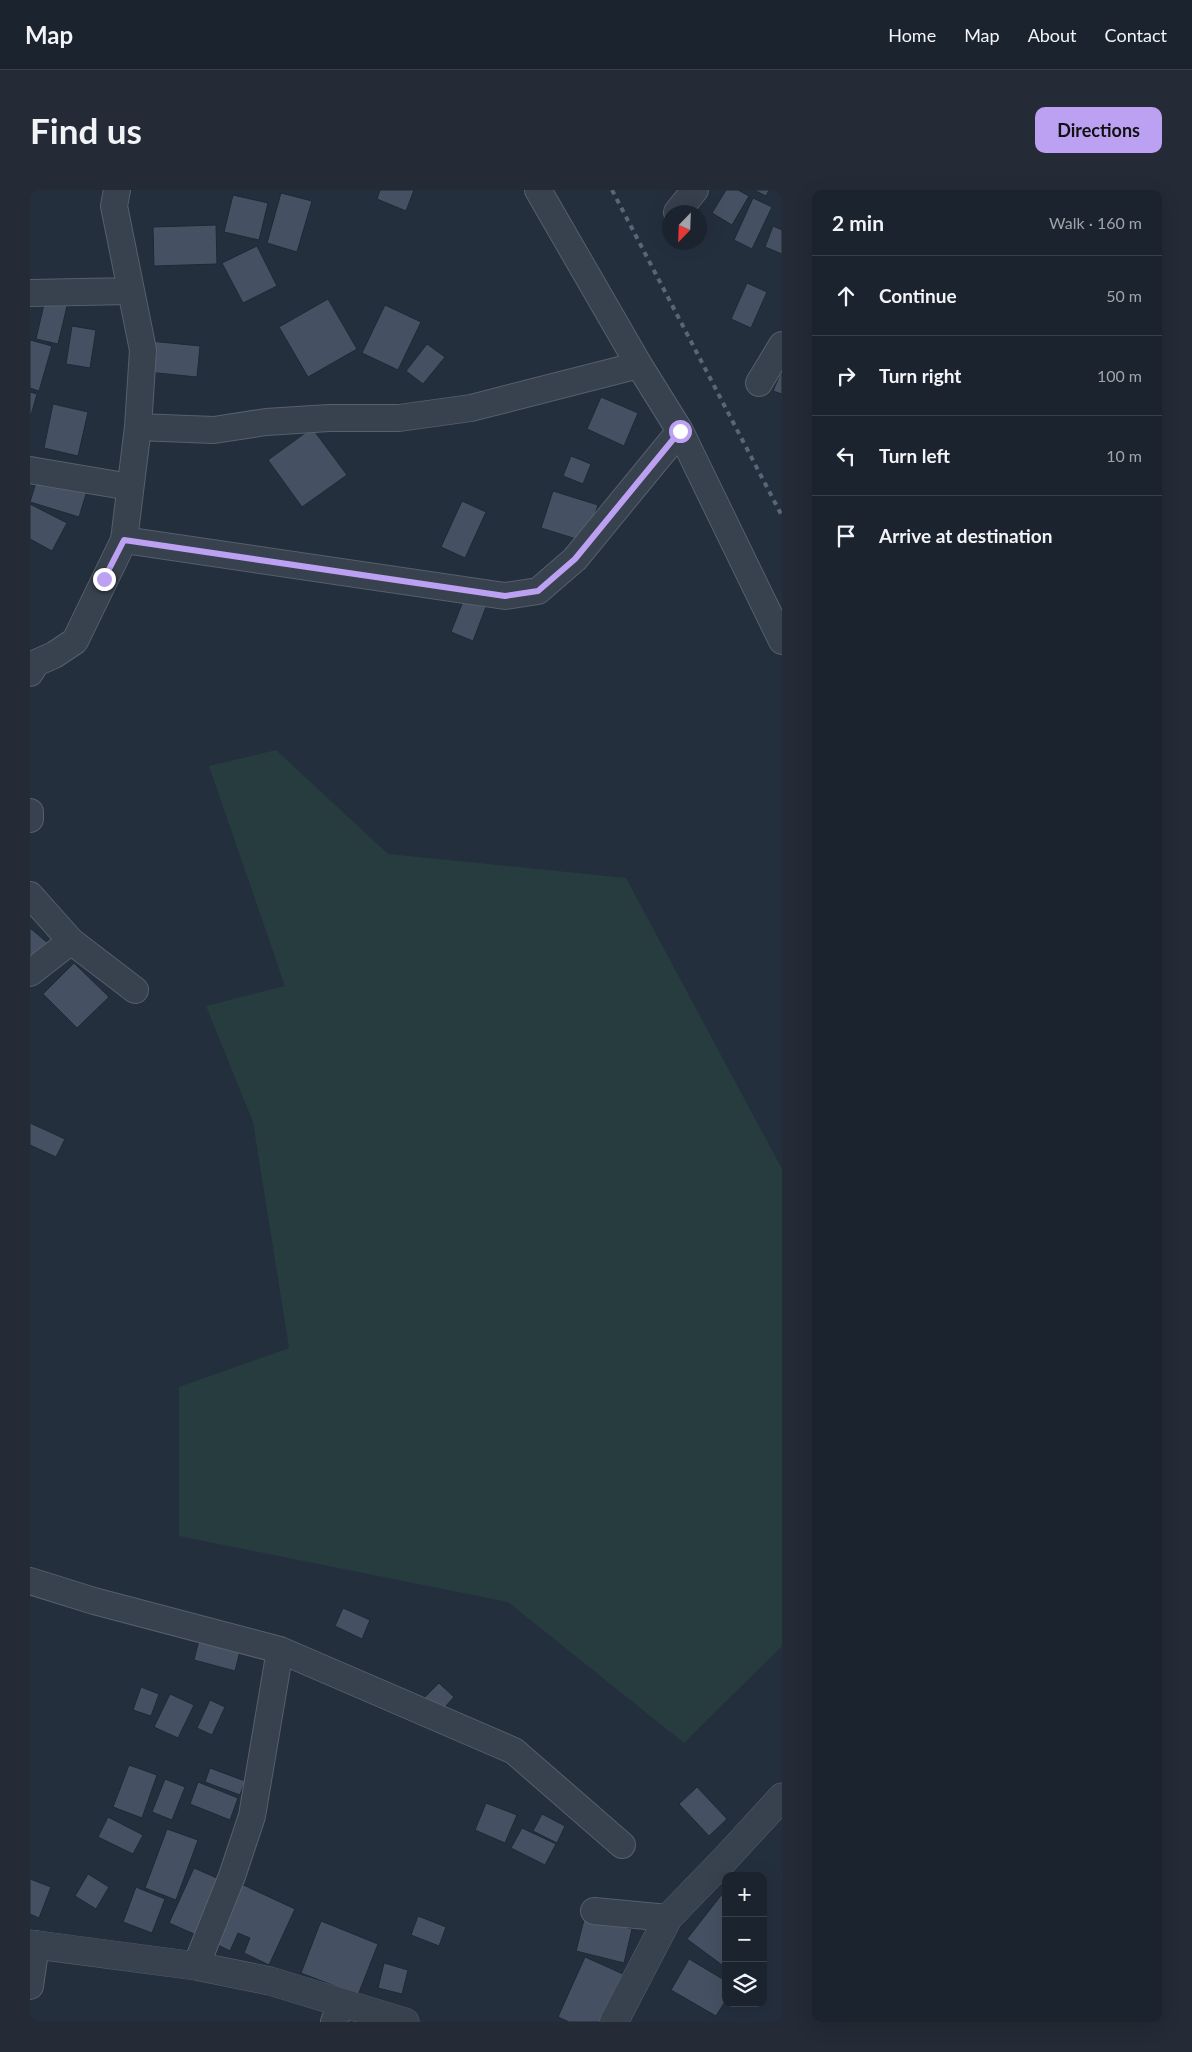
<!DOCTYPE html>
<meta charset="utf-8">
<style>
:root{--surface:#1b232e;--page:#242b36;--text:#f1f3f6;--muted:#a0a4aa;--line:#39404a;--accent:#bca0f2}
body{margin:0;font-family:Lato,sans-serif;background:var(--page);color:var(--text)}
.controls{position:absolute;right:15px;bottom:15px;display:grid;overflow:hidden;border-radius:10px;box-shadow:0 5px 20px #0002}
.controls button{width:45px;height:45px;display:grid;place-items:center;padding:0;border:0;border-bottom:1px solid var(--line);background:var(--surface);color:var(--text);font:25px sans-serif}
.compass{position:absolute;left:632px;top:15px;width:45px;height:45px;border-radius:50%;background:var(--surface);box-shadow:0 5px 20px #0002;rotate:203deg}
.stop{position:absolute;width:15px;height:15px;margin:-11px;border:4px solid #bca0f2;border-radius:50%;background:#fff}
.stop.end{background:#bca0f2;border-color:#fff;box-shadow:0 1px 5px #0008}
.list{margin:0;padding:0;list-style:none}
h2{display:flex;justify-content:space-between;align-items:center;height:65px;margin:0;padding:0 20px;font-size:21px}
h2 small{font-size:16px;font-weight:400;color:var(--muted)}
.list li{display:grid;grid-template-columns:32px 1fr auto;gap:15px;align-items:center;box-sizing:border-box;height:80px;padding:0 20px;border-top:1px solid var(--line)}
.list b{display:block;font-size:19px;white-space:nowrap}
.list em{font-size:16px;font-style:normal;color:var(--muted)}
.icon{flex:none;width:28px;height:28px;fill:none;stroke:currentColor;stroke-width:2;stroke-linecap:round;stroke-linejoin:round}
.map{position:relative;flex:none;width:752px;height:1832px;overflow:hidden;border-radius:10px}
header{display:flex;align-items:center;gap:30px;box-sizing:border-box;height:70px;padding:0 25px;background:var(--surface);border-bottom:1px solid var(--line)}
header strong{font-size:24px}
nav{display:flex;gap:28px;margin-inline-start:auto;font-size:18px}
.intro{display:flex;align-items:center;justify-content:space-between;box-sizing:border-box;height:120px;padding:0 30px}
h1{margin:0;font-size:35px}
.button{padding:12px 22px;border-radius:10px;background:var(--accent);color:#111;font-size:18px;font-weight:700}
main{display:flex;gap:30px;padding:0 30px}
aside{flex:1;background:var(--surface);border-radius:10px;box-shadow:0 5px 20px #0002}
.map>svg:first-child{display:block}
.green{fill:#263c3f}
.building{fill:#455162;stroke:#1f2835}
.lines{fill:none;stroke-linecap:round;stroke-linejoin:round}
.minor-casing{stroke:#565f6c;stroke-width:28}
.tertiary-casing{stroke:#565f6c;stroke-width:29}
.minor{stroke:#38414e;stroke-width:26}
.tertiary{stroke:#38414e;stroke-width:28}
.rail{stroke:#5a6575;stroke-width:4;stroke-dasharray:5 5;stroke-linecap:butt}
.route{stroke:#bca0f2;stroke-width:6}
</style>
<header>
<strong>Map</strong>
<nav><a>Home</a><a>Map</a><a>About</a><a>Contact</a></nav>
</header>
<div class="intro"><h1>Find us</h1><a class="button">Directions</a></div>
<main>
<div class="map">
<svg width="752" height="1832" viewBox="0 0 752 1832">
<rect width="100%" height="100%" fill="#242f3e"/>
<path class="green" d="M246 560 358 664 596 688 752 979V1456L654 1553 478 1412 149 1346V1197L259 1158 223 932 176 816 255 796 179 576Z"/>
<path class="building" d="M350 0H384L376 21 347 9Z
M696 0H708L719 6 702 35 682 23Z
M724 0H739L736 6Z
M251 3 282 11 267 62 237 53Z
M203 5 238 13 229 50 194 42Z
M723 8 742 17 722 59 704 50Z
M186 35 187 74 124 76 123 37Z
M743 36 752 40V64L735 57Z
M227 56 247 96 213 113 192 73Z
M717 93 737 102 721 138 701 129Z
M298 109 327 159 278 187 249 137Z
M15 110 37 116 28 154 6 149Z
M355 115 391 132 368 180 332 163Z
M42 136 66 140 60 178 36 174Z
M0 150 22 156 9 201 0 198Z
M120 151 170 156 167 187 117 182Z
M397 154 415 167 393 194 376 181Z
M752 180V204L743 201Z
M0 202 7 204 1 225 0 224Z
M571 207 608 223 594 256 557 239Z
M23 214 58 222 48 266 14 258Z
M282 238 317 285 272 317 238 270Z
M541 266 561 274 553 294 533 286Z
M8 286 57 301 49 327 0 312Z
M523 301 568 315 556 352 511 338Z
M432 311 456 322 435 368 411 357Z
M0 314 37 333 22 361 0 349Z
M437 401 459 409 443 451 421 442Z
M0 738 19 754 0 776Z
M44 773 79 807 47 838 13 804Z
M0 933 35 949 26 967 0 955Z
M313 1418 340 1430 332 1449 305 1436Z
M171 1442 212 1453 205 1481 164 1470Z
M409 1493 424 1507 407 1526 391 1511Z
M111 1497 129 1504 121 1526 103 1520Z
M140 1504 164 1515 148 1548 124 1537Z
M180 1510 195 1517 182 1545 167 1538Z
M99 1575 127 1585 112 1628 83 1617Z
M180 1578 215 1591 210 1605 175 1592Z
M135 1589 155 1597 142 1630 122 1622Z
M168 1592 208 1608 200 1630 160 1614Z
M667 1597 697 1629 679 1646 649 1614Z
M456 1613 487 1625 475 1653 445 1640Z
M512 1624 535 1636 527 1653 503 1641Z
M78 1627 113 1645 103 1664 68 1647Z
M492 1638 526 1654 515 1675 481 1658Z
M137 1639 168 1650 146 1710 115 1698Z
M164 1678 196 1692 171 1747 139 1733Z
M58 1684 79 1697 66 1719 45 1706Z
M0 1689 21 1697 9 1728 0 1724Z
M207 1692 265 1719 239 1775 214 1763 220 1748 208 1743 200 1761 180 1751Z
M106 1697 135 1709 122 1743 93 1732Z
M696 1699V1778L657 1749Z
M388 1726 416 1737 409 1756 381 1745Z
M555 1726 602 1739 594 1773 546 1761Z
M291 1731 348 1754 328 1805 271 1783Z
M555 1767 593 1784 571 1832H539L528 1827Z
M659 1769 696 1791V1810L686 1826 641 1800Z
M354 1773 378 1780 372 1804 348 1798Z"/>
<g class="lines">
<g class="minor-casing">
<path id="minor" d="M508 0 609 175 650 241 752 451
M647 22 665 0
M0 103 100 101
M729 193 752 155
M108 237 184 240 236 232 299 228H369L441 218 609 175
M0 280 100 297
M94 350 475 406 508 401 545 369 650 241
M0 483 6 473 24 465 45 451 94 350 108 237 113 160 84 16 87 0
M0 622V629
M0 705 41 751 105 800
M0 783 41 751
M0 1391 64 1411 250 1460 484 1561 592 1655
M564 1721 638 1728
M166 1776 202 1686 222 1626 250 1460
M0 1796 6 1754
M304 1832 311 1814"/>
</g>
<g class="tertiary-casing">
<path id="tertiary" d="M0 1754 166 1776 240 1791 375 1832
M584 1832 638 1728 697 1667 752 1607"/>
</g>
<use href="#minor" class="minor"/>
<use href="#tertiary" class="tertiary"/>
<path class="rail" d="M582 0 752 326"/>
</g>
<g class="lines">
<path class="route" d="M74 389 94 350 475 406 508 401 545 369 650 241"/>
</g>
</svg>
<div class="controls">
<button>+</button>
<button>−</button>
<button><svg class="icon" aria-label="layers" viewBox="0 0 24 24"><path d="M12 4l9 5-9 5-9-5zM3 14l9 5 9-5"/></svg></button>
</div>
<svg class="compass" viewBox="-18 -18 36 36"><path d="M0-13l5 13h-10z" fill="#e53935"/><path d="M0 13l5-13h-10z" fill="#a0a4aa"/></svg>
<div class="stop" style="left:650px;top:241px"></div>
<div class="stop end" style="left:74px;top:389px"></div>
</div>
<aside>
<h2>2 min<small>Walk · 160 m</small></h2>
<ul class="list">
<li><svg class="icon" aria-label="ahead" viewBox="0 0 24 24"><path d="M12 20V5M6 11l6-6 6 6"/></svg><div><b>Continue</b></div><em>50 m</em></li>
<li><svg class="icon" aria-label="right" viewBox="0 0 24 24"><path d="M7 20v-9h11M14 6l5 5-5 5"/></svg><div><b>Turn right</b></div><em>100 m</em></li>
<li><svg class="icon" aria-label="left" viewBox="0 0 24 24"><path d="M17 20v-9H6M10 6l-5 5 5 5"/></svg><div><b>Turn left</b></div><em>10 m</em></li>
<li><svg class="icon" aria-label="arrive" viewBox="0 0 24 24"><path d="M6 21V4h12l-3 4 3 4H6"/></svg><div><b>Arrive at destination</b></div></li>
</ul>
</aside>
</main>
